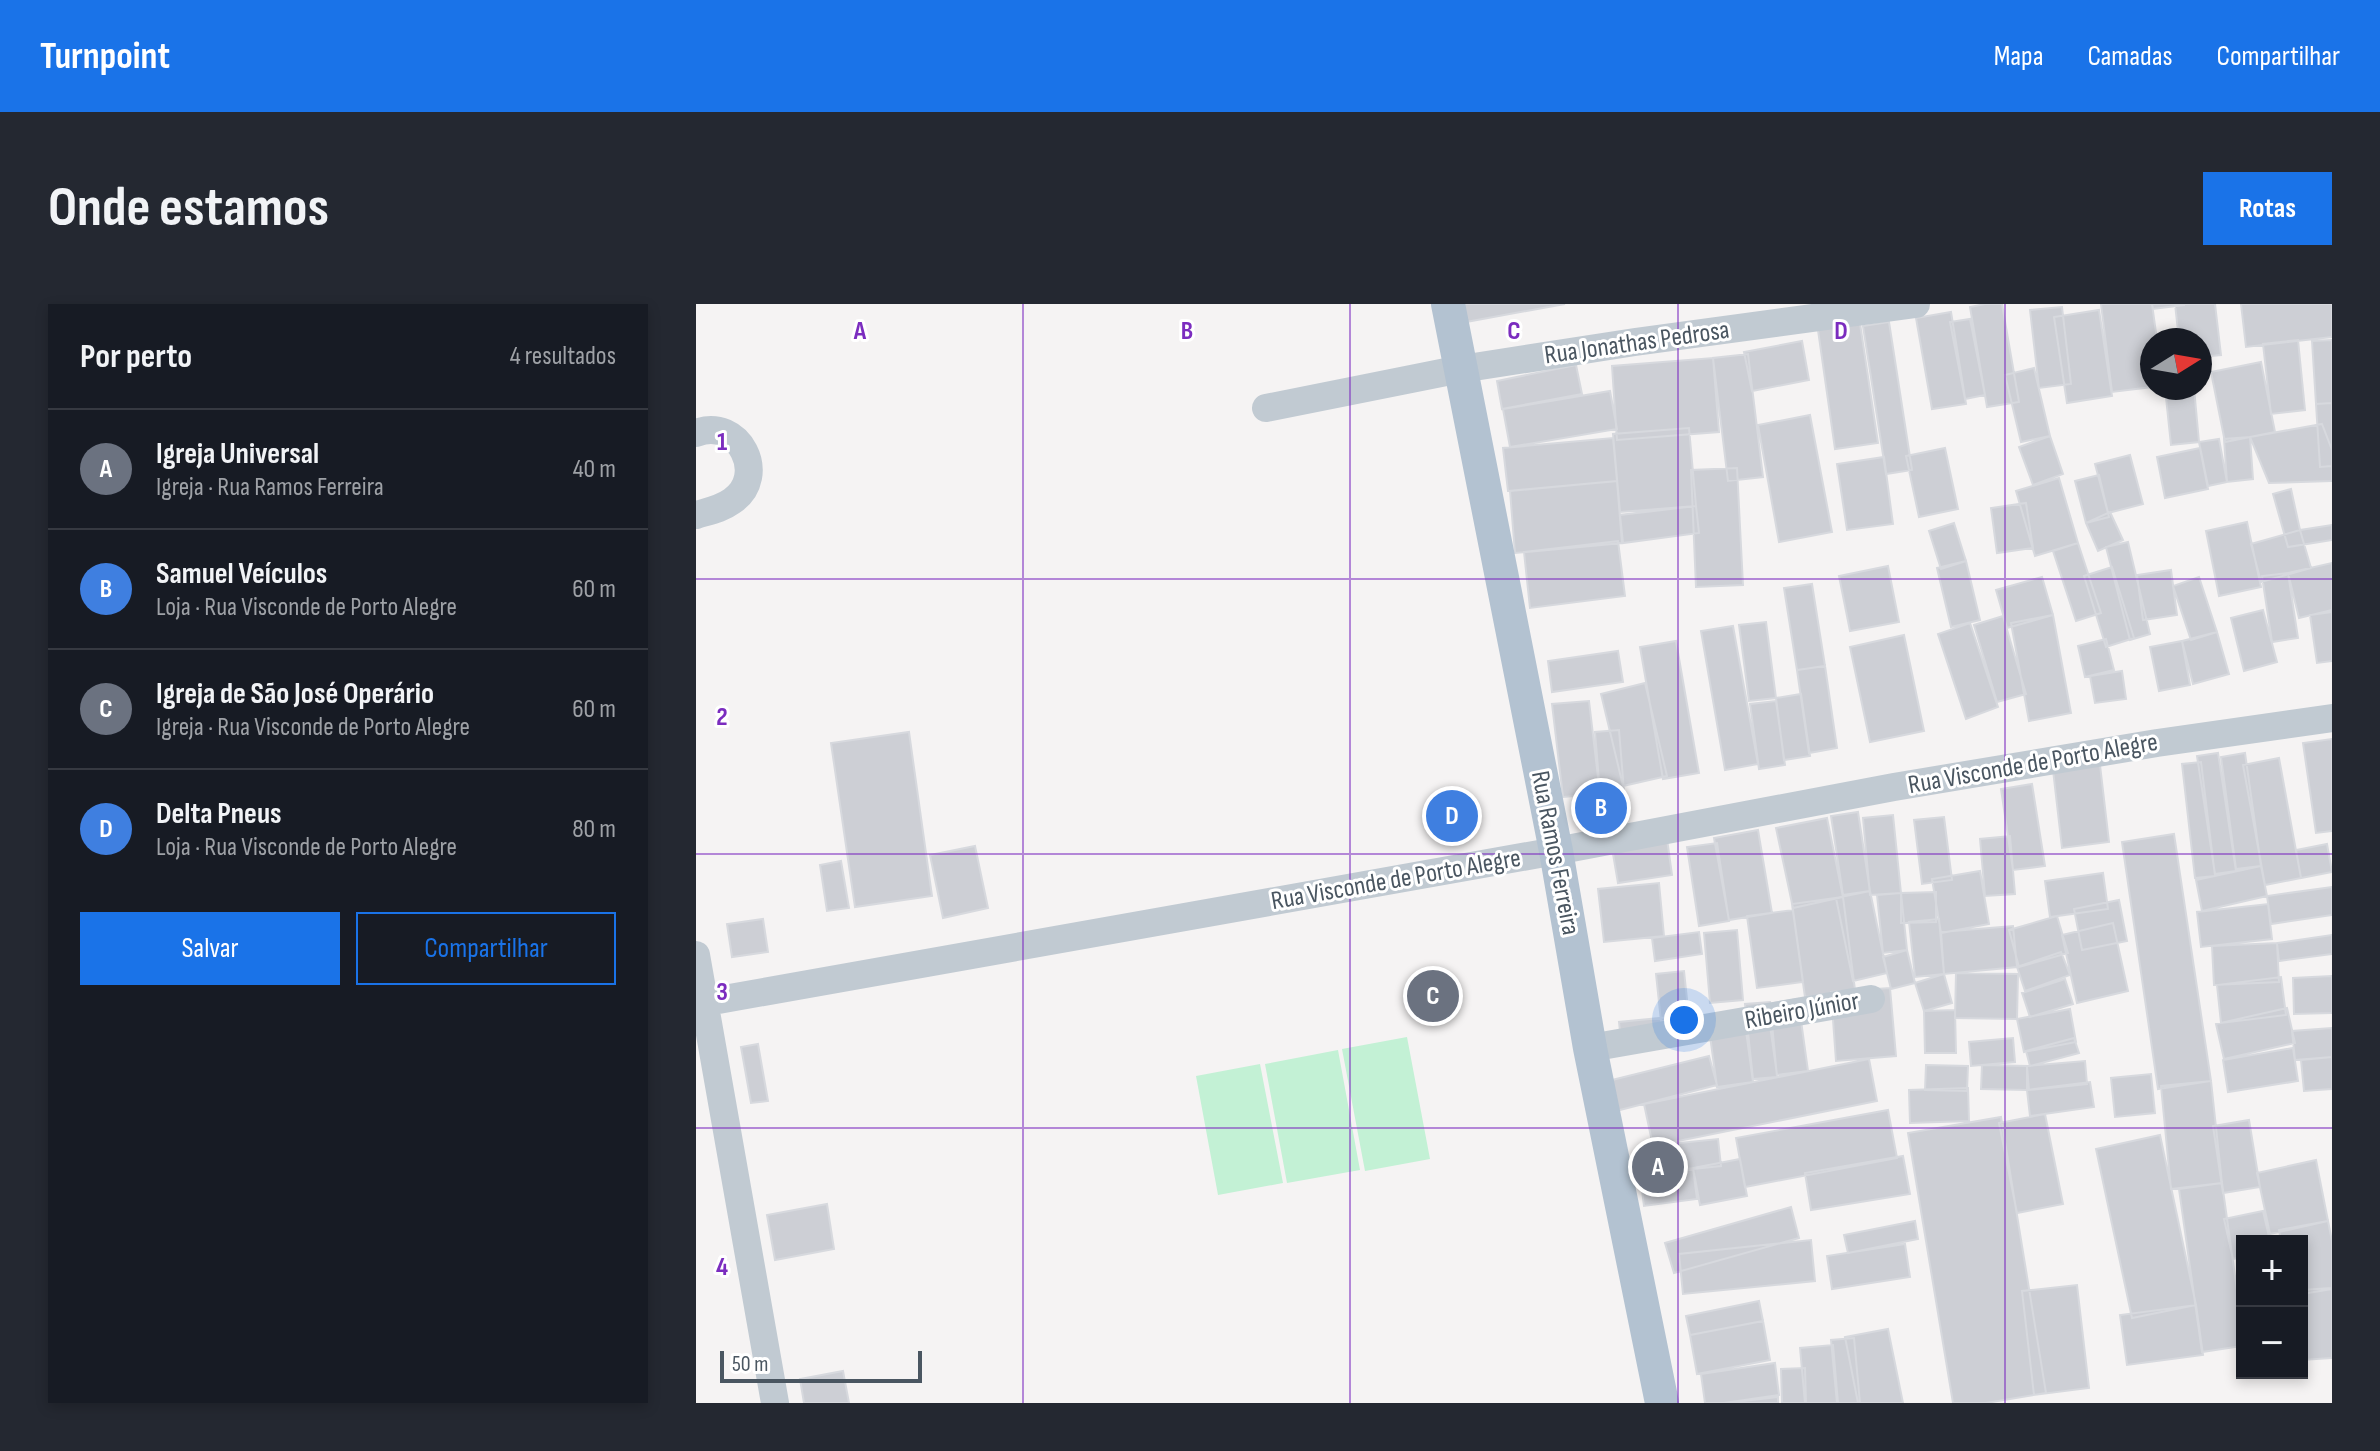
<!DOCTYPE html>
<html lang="pt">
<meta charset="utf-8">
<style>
:root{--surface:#171b24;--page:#242831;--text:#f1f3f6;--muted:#9ea1a6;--line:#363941;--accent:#1a73e8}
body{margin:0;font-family:"Sofia Sans Condensed",sans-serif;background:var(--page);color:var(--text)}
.controls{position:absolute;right:24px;bottom:24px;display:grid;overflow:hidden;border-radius:0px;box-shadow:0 4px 12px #0003}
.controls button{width:72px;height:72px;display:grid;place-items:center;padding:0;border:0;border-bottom:2px solid var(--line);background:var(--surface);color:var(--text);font:40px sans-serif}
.compass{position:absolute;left:1444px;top:24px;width:72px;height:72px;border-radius:50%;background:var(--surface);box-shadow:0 4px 12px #0003;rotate:79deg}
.scale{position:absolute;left:24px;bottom:20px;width:202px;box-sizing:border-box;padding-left:8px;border:4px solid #4a5661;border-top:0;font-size:22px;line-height:28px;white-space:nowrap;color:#4a5661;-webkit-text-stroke:6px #fff;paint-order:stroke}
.you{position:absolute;left:988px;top:716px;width:28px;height:28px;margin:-20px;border:6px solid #fff;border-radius:50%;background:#1a73e8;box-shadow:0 0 0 12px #1a73e833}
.badge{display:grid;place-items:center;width:52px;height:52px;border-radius:50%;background:var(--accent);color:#fff;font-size:26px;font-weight:700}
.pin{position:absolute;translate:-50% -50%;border:4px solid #fff;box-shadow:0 2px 8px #0006}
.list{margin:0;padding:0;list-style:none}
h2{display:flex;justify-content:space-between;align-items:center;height:104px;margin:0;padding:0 32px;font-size:34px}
h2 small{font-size:26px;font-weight:400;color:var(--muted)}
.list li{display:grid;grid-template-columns:52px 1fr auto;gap:24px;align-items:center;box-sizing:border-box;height:120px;padding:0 32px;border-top:2px solid var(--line)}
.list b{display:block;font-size:30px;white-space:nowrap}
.list p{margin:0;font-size:26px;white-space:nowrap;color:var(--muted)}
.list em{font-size:26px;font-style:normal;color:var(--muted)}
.actions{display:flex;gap:16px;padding:24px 32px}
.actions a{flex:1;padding:18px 0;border:2px solid var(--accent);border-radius:0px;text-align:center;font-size:28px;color:var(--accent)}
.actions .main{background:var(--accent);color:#fff}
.map{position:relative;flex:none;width:1636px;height:1099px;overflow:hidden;border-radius:0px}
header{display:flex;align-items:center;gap:48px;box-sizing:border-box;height:112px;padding:0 40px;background:var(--accent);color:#fff}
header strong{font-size:38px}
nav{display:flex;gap:44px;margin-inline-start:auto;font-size:28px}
.intro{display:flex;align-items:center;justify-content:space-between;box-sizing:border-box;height:192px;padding:0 48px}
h1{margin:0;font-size:56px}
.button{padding:20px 36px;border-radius:0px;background:var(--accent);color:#fff;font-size:28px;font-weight:700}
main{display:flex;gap:48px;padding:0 48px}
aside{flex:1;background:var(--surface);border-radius:0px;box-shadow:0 4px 12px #0003}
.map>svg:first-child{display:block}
.green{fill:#c3f1d5}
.building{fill:#cdcfd5;stroke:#d7d9de;stroke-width:2}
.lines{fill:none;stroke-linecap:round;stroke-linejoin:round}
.minor{stroke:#c1cad2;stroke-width:28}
.major{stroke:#b3c2d1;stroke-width:34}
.grid{fill:none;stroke:#7b2cbf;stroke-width:2;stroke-opacity:0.55}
.labels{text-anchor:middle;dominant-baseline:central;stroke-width:6;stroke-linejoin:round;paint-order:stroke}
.street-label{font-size:26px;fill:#4a5661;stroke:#fff}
.grid-label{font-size:26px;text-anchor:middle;font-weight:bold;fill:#7b2cbf;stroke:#fff;stroke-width:6;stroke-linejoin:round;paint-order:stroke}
</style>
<header>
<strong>Turnpoint</strong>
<nav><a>Mapa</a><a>Camadas</a><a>Compartilhar</a></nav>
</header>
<div class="intro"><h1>Onde estamos</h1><a class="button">Rotas</a></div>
<main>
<aside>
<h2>Por perto<small>4 resultados</small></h2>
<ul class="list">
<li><span class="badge" style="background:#6b7280">A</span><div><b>Igreja Universal</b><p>Igreja · Rua Ramos Ferreira</p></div><em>40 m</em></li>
<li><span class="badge" style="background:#3f7fe0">B</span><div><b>Samuel Veículos</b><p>Loja · Rua Visconde de Porto Alegre</p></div><em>60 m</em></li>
<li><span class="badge" style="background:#6b7280">C</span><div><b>Igreja de São José Operário</b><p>Igreja · Rua Visconde de Porto Alegre</p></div><em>60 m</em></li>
<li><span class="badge" style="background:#3f7fe0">D</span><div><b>Delta Pneus</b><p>Loja · Rua Visconde de Porto Alegre</p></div><em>80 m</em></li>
</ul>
<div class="actions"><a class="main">Salvar</a><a>Compartilhar</a></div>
</aside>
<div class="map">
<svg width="1636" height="1099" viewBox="0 0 1636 1099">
<rect width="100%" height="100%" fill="#f5f3f3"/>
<path class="green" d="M711 733 734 855 669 867 646 745Z
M642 746 664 866 591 879 569 760Z
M564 760 587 879 522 891 500 772Z"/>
<path class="building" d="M767 0H869L770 18Z
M1289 0H1306L1323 98 1291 103 1274 3Z
M1405 0H1456L1461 36H1456V83L1416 88Z
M1456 0H1488V1L1457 5Z
M1479 0H1519L1525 51 1504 53V36H1483Z
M1545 0H1636V33L1550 43Z
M1366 3 1375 80 1343 84 1334 6Z
M1403 6 1416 92 1371 99 1358 13Z
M1255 8 1270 100 1236 105 1220 14Z
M1163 13 1182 139 1139 145 1121 19Z
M1274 15 1289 91 1269 95 1254 18Z
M1193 18 1216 166 1190 170 1167 22Z
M1602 36 1609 106 1575 110 1567 40Z
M1636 36V99L1620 100 1616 37Z
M1106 37 1113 76 1056 87 1048 48Z
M1052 50 1067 173 1032 177 1017 54Z
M1017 54 1023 128 921 136 916 62Z
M1565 58 1579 128 1529 138 1515 68Z
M880 61 886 90 806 105 801 77Z
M1338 64 1354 132 1325 138 1309 71Z
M1469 84H1498L1503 138 1475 141Z
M914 87 921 125 814 143 807 105Z
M1636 99V162L1624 163 1620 100Z
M1114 111 1136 228 1083 238 1062 121Z
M1626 120 1636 146V177L1573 179 1554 133Z
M993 124 1000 202 924 208 917 130Z
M1354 132 1367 170 1337 181 1323 143Z
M1554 133 1557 175 1531 178 1528 135Z
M917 134 921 177 812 187 807 144Z
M1523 135 1531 178 1512 182 1503 138Z
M1249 144 1262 205 1223 213 1210 152Z
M1504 144 1512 185 1469 194 1461 153Z
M1434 151 1447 200 1412 209 1399 160Z
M1188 153 1197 220 1151 226 1141 160Z
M1041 164 1047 281 1000 283 995 166Z
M1403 171 1413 213 1390 219 1379 177Z
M1363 174 1382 239 1339 252 1320 187Z
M921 177 926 239 819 249 814 187Z
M1595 185 1604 226 1636 221V236L1592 243 1577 190Z
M1330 199 1337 244 1301 249 1295 204Z
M1000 202 1003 229 927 239 924 211Z
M1414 208 1427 236 1402 247 1390 219Z
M1551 218 1565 283 1523 292 1510 227Z
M1258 219 1270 257 1245 265 1233 227Z
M1604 226 1615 264 1565 278 1555 240Z
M922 237 929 292 834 304 828 248Z
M1432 238 1454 330 1434 336 1410 243Z
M1382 239 1405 309 1380 317 1357 247Z
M1270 257 1284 316 1255 323 1241 264Z
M1636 259V306L1603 314 1592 269Z
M1636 259V306L1603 314 1592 269Z
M1192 262 1203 318 1154 327 1143 272Z
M1416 263 1438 334 1410 343 1388 272Z
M1475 266 1481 311 1447 316 1441 271Z
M1592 269 1602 334 1576 338 1566 272Z
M1346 273 1357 311 1311 324 1300 286Z
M1503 273 1521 328 1495 336 1477 282Z
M1116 280 1129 362 1101 366 1088 284Z
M1567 306 1581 358 1548 367 1535 314Z
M1636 308V357L1621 359 1614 311Z
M1357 311 1375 409 1333 417 1315 319Z
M1307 312 1330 390 1301 398 1278 321Z
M1070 318 1080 394 1053 397 1043 321Z
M1274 319 1302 403 1270 415 1242 330Z
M1037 322 1062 460 1029 466 1005 327Z
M1521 328 1533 370 1497 380 1486 337Z
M1208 331 1228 427 1174 438 1154 343Z
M1410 335 1418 366 1389 373 1382 342Z
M980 337 1003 469 967 475 944 343Z
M1486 337 1494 381 1463 387 1454 343Z
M922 347 927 378 856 388 852 357Z
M1129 362 1141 444 1113 449 1101 366Z
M1426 367 1430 395 1399 399 1394 372Z
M949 379 971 472 927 482 905 390Z
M1105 390 1114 452 1088 456 1080 394Z
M893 397 904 490 867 493 856 400Z
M1080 397 1089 461 1063 465 1054 400Z
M923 426 928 487 904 489 899 428Z
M213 428 236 592 159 603 135 439Z
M1636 435V527L1620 529 1607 439Z
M1522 449 1540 567 1519 570 1501 452Z
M1549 449 1565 562 1540 565 1525 453Z
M1583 454 1605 574 1569 581 1547 461Z
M1505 458 1519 572 1499 574 1486 460Z
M1404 461 1413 538 1366 544 1357 466Z
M1336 480 1349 562 1317 566 1305 485Z
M1162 508 1174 587 1147 591 1135 512Z
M1197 511 1205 589 1174 591 1167 514Z
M1248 513 1256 576 1226 580 1218 516Z
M1131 514 1147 593 1097 604 1080 524Z
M1062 526 1076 609 1033 616 1018 534Z
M1478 530 1515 777 1462 785 1426 538Z
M1314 532 1319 590 1289 592 1284 535Z
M971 535 976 571 922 579 916 544Z
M1021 539 1033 617 1003 622 991 543Z
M1631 540 1636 568 1605 574 1600 546Z
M279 542 292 604 247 614 234 551Z
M145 557 153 604 131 607 124 561Z
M1565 562 1571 592 1506 607 1500 576Z
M1284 567 1293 620 1245 629 1236 575Z
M1407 569 1412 605 1354 613 1349 577Z
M963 579 968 632 908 638 902 585Z
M1636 583V611L1575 620 1571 592Z
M1174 587 1191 669 1157 677 1140 594Z
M1240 588V618L1205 619V589Z
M1205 589 1211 646 1187 649 1181 591Z
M1147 593 1159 686 1109 693 1096 600Z
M1423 596 1431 637 1386 646 1378 605Z
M1572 600 1576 635 1505 643 1501 608Z
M1097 606 1107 678 1061 684 1051 612Z
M1361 612 1372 649 1323 663 1313 626Z
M67 615 72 648 36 653 31 620Z
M1243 615 1248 670 1219 673 1213 618Z
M1417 619 1432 687 1381 699 1366 631Z
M1317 622 1321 663 1248 670 1245 628Z
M1041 626 1047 696 1014 699 1008 629Z
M1003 628 1006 650 959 657 956 634Z
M1636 631V650L1583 657 1581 639Z
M1581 639 1583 678 1518 681 1516 642Z
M1211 646 1219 679 1195 685 1187 653Z
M1365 648 1374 671 1329 687 1321 663Z
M988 667 993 714 965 717 960 670Z
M1260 669 1322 670 1321 715 1259 714Z
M1248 670 1256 699 1228 707 1219 679Z
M1636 672V709L1598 710 1597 674Z
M1585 673 1590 711 1525 719 1521 681Z
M1369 675 1377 700 1334 713 1326 689Z
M1194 684 1200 752 1140 757 1135 688Z
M1102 695 1112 767 1081 771 1071 700Z
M1074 698 1081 773 1057 775 1049 700Z
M1591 704 1599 739 1528 755 1520 720Z
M1374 705 1380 738 1328 748 1321 715Z
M1259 706 1260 749H1229L1228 707Z
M1048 712 1057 778 1021 783 1012 717Z
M974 713 977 740 926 746 923 718Z
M1636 724V753L1599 756 1596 727Z
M1317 734 1319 758 1275 762 1273 738Z
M1378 734 1383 749 1334 762 1330 747Z
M62 740 72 797 55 799 45 743Z
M1597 744 1602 777 1532 788 1527 756Z
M1013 752 1021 781 920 807 912 777Z
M1636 753V785L1608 787 1605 756Z
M1173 755 1181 797 957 842 948 800Z
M1389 757 1391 780 1333 786 1331 762Z
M1230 761 1272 762 1271 787 1229 786Z
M1286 761 1331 762V786L1285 785Z
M1455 770 1459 809 1419 813 1415 774Z
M1515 777 1526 879 1475 885 1465 782Z
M1394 778 1398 803 1334 812 1331 786Z
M1272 784 1273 817 1214 819 1213 786Z
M1192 806 1201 854 1049 883 1040 834Z
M1349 810 1367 900 1321 909 1303 819Z
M1305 813 1350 1089 1290 1099H1257L1212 829Z
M1553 816 1564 883 1527 889 1517 822Z
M1464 831 1500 1001 1436 1014 1400 845Z
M1022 835 1025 862 958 869 955 842Z
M1207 852 1214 890 1115 906 1109 869Z
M1044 855 1051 892 1004 901 997 864Z
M1620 856 1632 917 1574 930 1561 869Z
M997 864 1001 895 948 902 944 871Z
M1526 879 1546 1022V1042L1506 1048 1483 885Z
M131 900 138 945 79 956 71 911Z
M1095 903 1103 934 978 969 969 939Z
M1567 907 1574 937H1546V953L1537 955 1528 915Z
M1219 917 1222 935 1152 949 1148 931Z
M1632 917 1636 937V985L1606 990V937H1585L1583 926Z
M1115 936 1119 977 987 990 983 950Z
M1209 940 1214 973 1136 985 1131 952Z
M1546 971V1020L1540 972Z
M1381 981 1393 1084 1338 1091 1326 987Z
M1636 984V1054L1606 1056V986Z
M1063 997 1067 1017 994 1031 990 1012Z
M1500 1001 1507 1051 1431 1061 1424 1011Z
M1067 1017 1074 1056 1001 1070 994 1031Z
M1192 1025 1207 1099H1162L1149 1033Z
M1158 1034 1164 1099H1141L1135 1036Z
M1137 1041 1142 1099H1109L1104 1044Z
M1079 1059 1083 1091 1028 1099H1009L1005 1070Z
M1109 1064 1110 1099H1086L1085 1065Z
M147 1067 153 1099H108L104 1075Z
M1082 1093V1099H1030Z"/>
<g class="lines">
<path class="minor" d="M570 104 765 65 939 38 1220 0
M0 129C43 112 73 172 36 197 25 205 13 207 0 211
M0 651 79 1099
M0 700 860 547 1198 483 1461 439 1636 414
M894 744 1175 695"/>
<path class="major" d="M752 0 860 547 894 744 966 1099"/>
</g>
<path class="grid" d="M327 0V1099M654 0V1099M982 0V1099M1309 0V1099M0 275H1636M0 550H1636M0 824H1636"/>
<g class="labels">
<g class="street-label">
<text transform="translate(941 39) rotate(-8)">Rua Jonathas Pedrosa</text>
<text transform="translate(1337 460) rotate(-10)">Rua Visconde de Porto Alegre</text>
<text transform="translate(859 549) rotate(79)">Rua Ramos Ferreira</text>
<text transform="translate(700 576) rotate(-10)">Rua Visconde de Porto Alegre</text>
<text transform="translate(1106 707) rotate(-10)">Ribeiro Júnior</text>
</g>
</g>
<g class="grid-label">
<text x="164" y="35">A</text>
<text x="491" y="35">B</text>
<text x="818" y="35">C</text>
<text x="1145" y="35">D</text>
<text x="26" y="146">1</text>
<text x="26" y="421">2</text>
<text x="26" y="696">3</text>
<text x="26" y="971">4</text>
</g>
</svg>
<div class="controls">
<button>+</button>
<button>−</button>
</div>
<svg class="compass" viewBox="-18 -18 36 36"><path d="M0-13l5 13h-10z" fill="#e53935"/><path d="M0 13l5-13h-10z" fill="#9ea1a6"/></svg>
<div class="scale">50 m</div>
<div class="you"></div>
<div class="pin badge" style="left:962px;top:863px;background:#6b7280">A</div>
<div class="pin badge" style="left:905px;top:504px;background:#3f7fe0">B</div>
<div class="pin badge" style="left:737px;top:692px;background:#6b7280">C</div>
<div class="pin badge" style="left:756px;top:512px;background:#3f7fe0">D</div>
</div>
</main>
